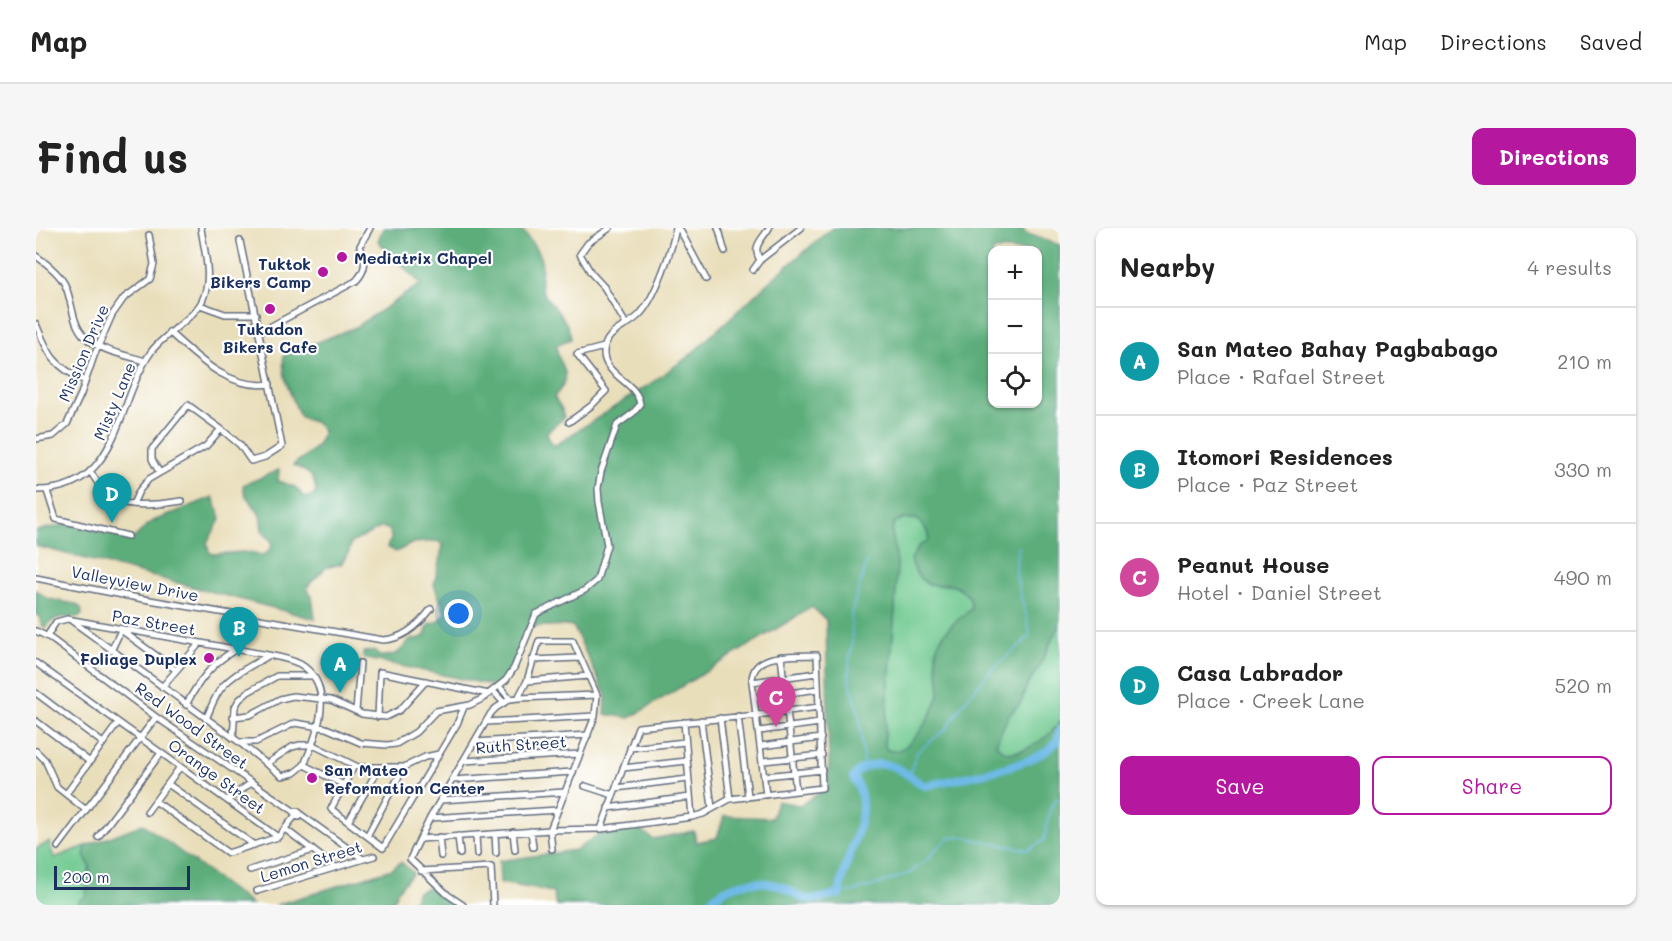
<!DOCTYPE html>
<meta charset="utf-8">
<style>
:root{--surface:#fff;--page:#f6f6f6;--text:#222;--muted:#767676;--line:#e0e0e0;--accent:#b5179e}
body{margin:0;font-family:Mali,sans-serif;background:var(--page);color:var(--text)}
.controls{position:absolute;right:18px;top:18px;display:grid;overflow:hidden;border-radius:12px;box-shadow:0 2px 4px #0004}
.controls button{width:54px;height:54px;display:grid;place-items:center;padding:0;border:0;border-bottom:2px solid var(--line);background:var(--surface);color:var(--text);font:30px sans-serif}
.scale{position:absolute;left:18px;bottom:15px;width:136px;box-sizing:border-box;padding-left:6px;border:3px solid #1b2f5e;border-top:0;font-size:16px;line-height:21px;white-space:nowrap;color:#1b2f5e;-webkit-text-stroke:4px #fff;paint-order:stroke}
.you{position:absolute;left:423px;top:386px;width:21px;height:21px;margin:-15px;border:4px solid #fff;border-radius:50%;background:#1a73e8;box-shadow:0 0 0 9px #1a73e833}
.badge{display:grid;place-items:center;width:39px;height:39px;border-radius:50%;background:var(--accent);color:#fff;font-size:20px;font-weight:700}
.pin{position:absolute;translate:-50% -50px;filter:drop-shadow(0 2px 3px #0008)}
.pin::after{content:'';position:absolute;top:32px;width:21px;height:18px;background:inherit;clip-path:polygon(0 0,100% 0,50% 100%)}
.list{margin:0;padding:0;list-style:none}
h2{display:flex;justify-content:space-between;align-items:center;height:78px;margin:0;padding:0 24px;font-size:26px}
h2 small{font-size:20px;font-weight:400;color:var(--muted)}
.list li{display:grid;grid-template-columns:39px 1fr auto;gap:18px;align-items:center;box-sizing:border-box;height:108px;padding:0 24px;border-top:2px solid var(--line)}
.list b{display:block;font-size:22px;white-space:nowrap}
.list p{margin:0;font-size:20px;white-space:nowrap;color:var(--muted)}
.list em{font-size:20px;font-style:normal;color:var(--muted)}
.actions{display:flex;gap:12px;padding:18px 24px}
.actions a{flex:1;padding:14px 0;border:2px solid var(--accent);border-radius:12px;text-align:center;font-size:21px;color:var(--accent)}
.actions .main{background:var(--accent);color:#fff}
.icon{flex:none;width:33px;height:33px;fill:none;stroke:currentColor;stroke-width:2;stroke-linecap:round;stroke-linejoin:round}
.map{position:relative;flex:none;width:1024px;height:677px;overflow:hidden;border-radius:12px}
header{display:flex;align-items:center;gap:36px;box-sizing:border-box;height:84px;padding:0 30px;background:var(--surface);border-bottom:2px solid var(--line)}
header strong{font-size:28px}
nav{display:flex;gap:33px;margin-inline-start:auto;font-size:21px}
.intro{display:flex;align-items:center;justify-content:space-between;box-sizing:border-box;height:144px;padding:0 36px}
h1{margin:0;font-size:42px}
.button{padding:15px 27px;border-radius:12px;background:var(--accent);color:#fff;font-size:21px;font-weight:700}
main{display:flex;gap:36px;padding:0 36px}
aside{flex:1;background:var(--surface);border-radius:12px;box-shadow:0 2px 4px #0004}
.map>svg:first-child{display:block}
.green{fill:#70c990;stroke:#467c77;stroke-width:1.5}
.forest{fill:#5cad7a;stroke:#3c6e6c;stroke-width:1.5;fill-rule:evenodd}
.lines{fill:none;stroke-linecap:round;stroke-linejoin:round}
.stream{stroke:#6ebae7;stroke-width:1.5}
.river{stroke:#6ebae7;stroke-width:8}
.minor-casing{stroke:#636c7e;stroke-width:8}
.minor{stroke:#fff;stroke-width:5}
.poi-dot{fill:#b5179e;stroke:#fff;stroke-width:2}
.labels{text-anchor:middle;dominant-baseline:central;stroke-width:4.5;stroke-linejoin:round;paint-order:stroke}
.poi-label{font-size:16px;font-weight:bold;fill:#1b2f5e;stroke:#fff;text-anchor:start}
.street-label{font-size:16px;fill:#1b2f5e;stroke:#fff}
</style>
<header>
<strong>Map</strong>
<nav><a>Map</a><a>Directions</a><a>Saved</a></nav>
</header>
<div class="intro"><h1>Find us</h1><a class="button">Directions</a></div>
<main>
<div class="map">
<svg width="1024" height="677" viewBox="0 0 1024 677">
<rect width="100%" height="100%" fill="#fff"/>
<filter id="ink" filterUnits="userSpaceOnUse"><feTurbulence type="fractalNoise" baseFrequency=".0167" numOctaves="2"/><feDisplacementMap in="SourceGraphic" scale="12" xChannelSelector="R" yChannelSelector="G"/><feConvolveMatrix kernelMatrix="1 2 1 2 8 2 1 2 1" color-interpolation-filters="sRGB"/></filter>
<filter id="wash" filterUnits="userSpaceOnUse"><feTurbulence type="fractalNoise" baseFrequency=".008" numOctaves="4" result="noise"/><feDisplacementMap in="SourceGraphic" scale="24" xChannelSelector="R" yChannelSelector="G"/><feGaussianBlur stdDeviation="1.35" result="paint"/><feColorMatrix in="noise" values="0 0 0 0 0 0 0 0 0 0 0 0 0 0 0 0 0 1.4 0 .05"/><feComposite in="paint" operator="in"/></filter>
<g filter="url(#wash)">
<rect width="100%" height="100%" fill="#e9deba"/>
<path class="green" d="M868 291H881L891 303 893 312 882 319 900 358C915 354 923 359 934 370L935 381C923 391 906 403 901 419 897 434 906 451 903 466 899 484 872 532 851 522L848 516 859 380 861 334 856 305 858 294Z
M1024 394V492C1022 496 1020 501 1017 504 1006 514 964 539 960 513L972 488 985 474 991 457 1003 439Z
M13 614 18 630 50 618C48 631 52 627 53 637 54 640 50 664 50 668L43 673 42 677H0V621Z"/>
<path class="forest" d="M347 0H485C491 9 502 21 505 32 508 42 501 53 507 64 516 81 533 90 535 111L521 117C519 139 543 142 518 169L526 181 528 190 511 204 513 211 518 218 611 158 653 128 735 52 796 0H985L992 6 1024 17V394L1003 439 991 457 985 474 972 488 960 516C964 521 970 526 977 525 991 524 1019 505 1024 492V677H520L517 664 464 655 463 633 540 622 563 606 600 599 617 611 658 603 660 614 681 610 688 588 736 590 741 573 764 577 791 561 793 534 790 392 776 379 594 490 569 486 570 468 537 398H498L493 396 473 446 459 458 327 430V424L339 423 343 428C360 429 364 425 373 412L385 410 389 407 393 396C403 396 405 391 409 384L398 357 407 317 401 313 377 315 360 324 351 319 355 311 354 302 346 299 315 315 313 324 305 336 289 340C284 348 276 351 271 360L276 369 279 391 0 318V303L32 296 97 311 115 294 177 269 185 290 171 315 173 324 177 326 208 324 227 327 235 321 236 314 226 303C225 298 226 293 224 288 219 275 207 271 207 257L243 242 242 253 259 259 268 269H274L280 265C279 247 272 244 257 237 271 226 283 222 287 203L280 195 264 189C257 170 244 148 248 127L320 99 385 56 342 13ZM957 22H1002V176H957ZM868 291H881L891 303 893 312 882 319 875 331C878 344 884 356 899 357 904 358 909 355 914 356 923 359 928 363 934 370L935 381C923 391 906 403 901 419 897 434 906 451 903 466 899 484 872 531 851 522L848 516 859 380 861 334 856 305 858 294Z
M0 362 12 371 39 376 45 380 46 387C35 395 25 381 10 399L6 398 3 388 0 387Z
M107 596 216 677H42L43 673 50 668 54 638 48 628 50 618Z
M365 634 377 645 361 663 357 674 354 676 240 677 356 641Z
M393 659 420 677H375L381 664Z"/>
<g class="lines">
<path class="stream" d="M828 539 823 486 813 451V434L816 418 815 386 831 334
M873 547 881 524 910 501 928 474 958 439 987 415 994 407C990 376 973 349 983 318
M804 666 834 659 874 645 891 632 902 619 913 610 926 609 992 622 1008 612 1014 581 1020 571 1024 572"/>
<path class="river" d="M669 677C692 655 716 649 747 659 754 662 760 668 767 670 780 674 792 667 804 666 805 630 843 583 817 550 821 542 827 539 836 537 859 532 871 548 889 558 917 551 1005 538 1020 514 1022 511 1023 505 1024 501"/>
</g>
</g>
<g filter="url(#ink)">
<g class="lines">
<g class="minor-casing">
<path id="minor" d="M574 0 552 15 544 26 555 45 568 59 590 96
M643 0 670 51
M682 0C686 8 685 15 689 23
M0 28C10 35 24 46 29 57 37 74 35 95 49 109 64 123 90 127 109 133
M724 32C715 18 727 11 733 0
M717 42 724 32 765 0
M164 77 189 86H220
M0 96C13 128 18 138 49 153
M133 104C161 129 193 162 234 156
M224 104 320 53C331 41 330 33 324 18L334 0
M533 194 555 178 570 163 541 126 568 119
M0 211 17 208 31 196 45 166 58 128 76 87 88 70 114 51 118 36 113 7
M54 243C60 252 66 264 75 270 92 281 127 276 146 273
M123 244 116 231V221L152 177 185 201
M0 262C84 263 79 176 115 124 128 105 162 89 168 68 176 47 168 22 165 0
M11 263 20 291 92 308
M97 276 103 263 113 251 170 218 185 201 204 217 215 233 229 229 246 218 204 13
M0 350 102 370 347 412C368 411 383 397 395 381
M36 393 203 514 246 548 258 545 268 537 308 557
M0 403 14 410 120 489 259 584
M11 408 20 394 31 391 232 427C243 429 254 431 264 436 301 458 281 507 268 537
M75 423 85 402 140 442
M745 428 760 563
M496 432 543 430
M0 435 242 609
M491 453 553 448
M716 454 781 445
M463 458 474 471
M126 459 163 416
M457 463 468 475
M0 465 67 515
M482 470 491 453 503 413H537L561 467 559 488 514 602 516 621
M718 470 782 461
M150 477C162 454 176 435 199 422
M320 483 324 435
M702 488 712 568
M197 489 214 487 244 471 257 468 295 472 326 486 350 489 364 482 390 453
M342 489 344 444 453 466
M684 490 694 571
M170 491C174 482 177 473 182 465 192 448 215 438 232 428
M665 492 676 580
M0 493 54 534
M450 494 559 488
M648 494 656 589
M723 503 784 495
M197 510 199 479 203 472 212 464 241 448H277
M203 514H220L259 495 290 500 325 515 351 517 360 516 380 504 400 483 434 477 446 471 470 452 478 440 500 386 549 362 561 352 571 317 563 274 562 260 565 244 581 197 597 185 604 177C602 154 568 148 568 125 568 102 592 100 604 86 619 70 636 22 640 0
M439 514 552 507
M725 518 785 510
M594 520 649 514
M0 523 9 532 21 559 50 582
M428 533 544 526
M727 533 786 527
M230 536 256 519 264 517H277L322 539H368L389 529 403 526
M318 538 295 581 347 620 421 496 428 479
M587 540 651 533
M729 548 786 542
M417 552 537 544
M132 556 218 617
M549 558 577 567
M580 560 652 551
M30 566 82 495
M191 572 215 555
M405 572 529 564
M119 573 192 625 242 609 259 588V584L261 583 264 585 263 589 259 588
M572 580 654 569
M111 584 144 539
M264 586 327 631
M394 590 522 582
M312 594 343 540
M249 601 299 639
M565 601 602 499 721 487 783 479
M495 603 497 619
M477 604 479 622
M459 606 460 625
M440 607 441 626
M331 608 368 539
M422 608 424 626
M62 609 125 525
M403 609 405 628
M384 611 514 602 565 601 656 589 667 586 694 571 786 560 781 427C760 428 715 423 716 454L730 567
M22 619 120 489
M214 642 277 622
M385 643 455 639 457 677
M221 663 338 628
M427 677 412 667 374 631 394 590 455 485 460 480 474 471 482 470 561 467"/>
</g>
<use href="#minor" class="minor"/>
</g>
</g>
<g class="poi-dot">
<circle cx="306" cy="29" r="6"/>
<circle cx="287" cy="44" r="6"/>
<circle cx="234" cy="81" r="6"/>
<circle cx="173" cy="430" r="6"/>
<circle cx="276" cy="550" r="6"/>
</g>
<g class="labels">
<g class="poi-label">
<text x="318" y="29">Mediatrix Chapel</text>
<text x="275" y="35" text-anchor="end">Tuktok<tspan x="275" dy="18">Bikers Camp</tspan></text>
<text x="234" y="100" text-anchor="middle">Tukadon<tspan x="234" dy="18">Bikers Cafe</tspan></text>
<text x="161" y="430" text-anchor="end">Foliage Duplex</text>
<text x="288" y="541">San Mateo<tspan x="288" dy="18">Reformation Center</tspan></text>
</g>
<g class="street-label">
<text transform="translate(47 125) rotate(-67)">Mission Drive</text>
<text transform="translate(78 173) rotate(-67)">Misty Lane</text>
<text transform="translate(99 355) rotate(11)">Valleyview Drive</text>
<text transform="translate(118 394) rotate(10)">Paz Street</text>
<text transform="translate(156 497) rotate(36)">Red Wood Street</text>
<text transform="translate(485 516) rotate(-4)">Ruth Street</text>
<text transform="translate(181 548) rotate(36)">Orange Street</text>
<text transform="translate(275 633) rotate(-17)">Lemon Street</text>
</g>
</g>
</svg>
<div class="controls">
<button>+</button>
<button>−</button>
<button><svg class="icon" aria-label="locate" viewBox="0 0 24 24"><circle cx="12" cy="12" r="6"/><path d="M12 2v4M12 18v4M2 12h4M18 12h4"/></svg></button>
</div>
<div class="scale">200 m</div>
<div class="you"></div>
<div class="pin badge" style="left:304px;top:465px;background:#0f9aa8">A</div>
<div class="pin badge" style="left:203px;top:429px;background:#0f9aa8">B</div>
<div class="pin badge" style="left:740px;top:499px;background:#d1479c">C</div>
<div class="pin badge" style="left:76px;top:295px;background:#0f9aa8">D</div>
</div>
<aside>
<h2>Nearby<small>4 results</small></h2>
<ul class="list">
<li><span class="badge" style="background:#0f9aa8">A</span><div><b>San Mateo Bahay Pagbabago</b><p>Place · Rafael Street</p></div><em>210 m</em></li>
<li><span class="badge" style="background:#0f9aa8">B</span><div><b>Itomori Residences</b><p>Place · Paz Street</p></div><em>330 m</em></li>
<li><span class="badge" style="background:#d1479c">C</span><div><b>Peanut House</b><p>Hotel · Daniel Street</p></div><em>490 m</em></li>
<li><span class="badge" style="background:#0f9aa8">D</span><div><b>Casa Labrador</b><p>Place · Creek Lane</p></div><em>520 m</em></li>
</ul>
<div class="actions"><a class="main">Save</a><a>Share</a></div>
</aside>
</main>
